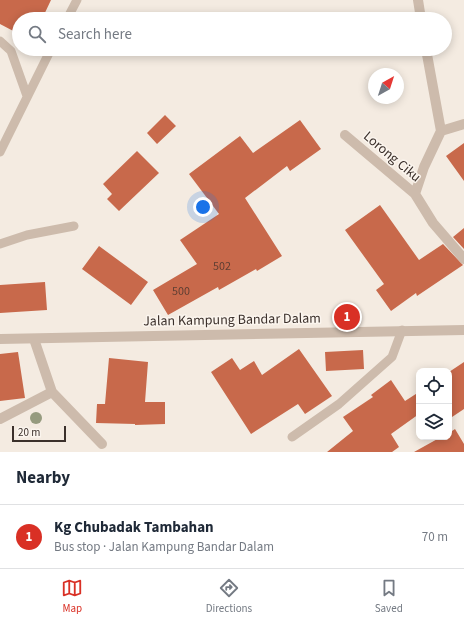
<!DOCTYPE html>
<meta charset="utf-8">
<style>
:root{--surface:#fff;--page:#f6f6f7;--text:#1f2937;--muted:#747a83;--line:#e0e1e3;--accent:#d93025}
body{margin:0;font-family:"Source Sans 3",sans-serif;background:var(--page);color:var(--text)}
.controls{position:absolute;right:12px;bottom:12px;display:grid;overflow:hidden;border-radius:8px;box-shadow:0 2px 10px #0003}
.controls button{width:36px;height:36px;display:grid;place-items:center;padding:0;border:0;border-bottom:1px solid var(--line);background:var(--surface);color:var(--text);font:20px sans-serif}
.compass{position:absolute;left:368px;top:68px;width:36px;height:36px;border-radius:50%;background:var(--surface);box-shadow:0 2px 10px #0003;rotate:39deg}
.scale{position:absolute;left:12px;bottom:10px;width:54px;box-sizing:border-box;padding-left:4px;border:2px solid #3b302b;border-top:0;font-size:11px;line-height:14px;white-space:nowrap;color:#3b302b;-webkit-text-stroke:3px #fbf5ee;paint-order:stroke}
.you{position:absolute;left:203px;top:207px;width:14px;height:14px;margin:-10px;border:3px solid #fff;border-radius:50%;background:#1a73e8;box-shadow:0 0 0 6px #1a73e833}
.badge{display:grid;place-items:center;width:26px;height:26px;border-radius:50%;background:var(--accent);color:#fff;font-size:13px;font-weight:700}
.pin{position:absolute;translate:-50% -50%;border:2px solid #fff;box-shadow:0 1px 4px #0006}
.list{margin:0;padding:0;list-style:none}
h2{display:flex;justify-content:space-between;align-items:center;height:52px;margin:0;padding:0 16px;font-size:17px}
h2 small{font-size:13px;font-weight:400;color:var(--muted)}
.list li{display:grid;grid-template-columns:26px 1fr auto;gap:12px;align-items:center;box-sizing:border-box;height:64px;padding:0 16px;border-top:1px solid var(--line)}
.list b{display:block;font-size:15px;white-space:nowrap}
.list p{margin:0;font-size:13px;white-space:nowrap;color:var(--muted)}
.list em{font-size:13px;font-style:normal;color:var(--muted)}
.icon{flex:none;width:22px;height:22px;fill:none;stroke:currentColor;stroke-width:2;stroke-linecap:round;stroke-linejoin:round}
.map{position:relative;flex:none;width:464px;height:452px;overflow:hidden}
.search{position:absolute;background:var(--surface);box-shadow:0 2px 10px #0003;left:12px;right:12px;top:12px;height:44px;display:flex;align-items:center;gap:10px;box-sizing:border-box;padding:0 14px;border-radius:22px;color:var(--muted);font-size:15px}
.sheet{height:116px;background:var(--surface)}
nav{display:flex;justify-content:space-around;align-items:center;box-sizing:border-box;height:56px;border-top:1px solid var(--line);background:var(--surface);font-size:11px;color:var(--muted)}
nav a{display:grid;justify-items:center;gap:2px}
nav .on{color:var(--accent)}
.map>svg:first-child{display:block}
.building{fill:#c8694b}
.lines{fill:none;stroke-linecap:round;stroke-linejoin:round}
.service{stroke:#cdbbac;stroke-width:9}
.minor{stroke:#cdbbac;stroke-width:10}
.tertiary{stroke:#cdbbac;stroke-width:10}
.tree{fill:#969b7f}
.labels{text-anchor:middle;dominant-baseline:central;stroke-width:3;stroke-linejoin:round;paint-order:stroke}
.number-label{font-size:12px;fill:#5e3e33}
.street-label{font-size:14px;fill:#3b302b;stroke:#fbf5ee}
</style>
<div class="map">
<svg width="464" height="452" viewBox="0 0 464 452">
<rect width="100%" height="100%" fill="#f4ebe1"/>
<path class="building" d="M0 0H51L42 19H19V34L0 24Z
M165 115 176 126 157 144 147 133Z
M300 120 321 149 290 171 287 166 245 198 282 256 257 271 256 269 219 290 218 287 168 315 153 290 197 264 180 240 219 214 189 174 240 136 253 153Z
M464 143V181L446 156Z
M137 151 159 173 119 211 107 199 112 194 103 184Z
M380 205 419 260 443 244 463 265 417 296 416 293 391 311 376 290 384 284 345 230Z
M464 228V249L453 237Z
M99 246 148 282 131 305 82 269Z
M45 282 47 310 0 313V285Z
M299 349 332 396 305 414 298 404 251 434 211 372 232 358 240 370 254 361 262 375Z
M363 350 364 369 326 371 325 352Z
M18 352 25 398 0 401V354Z
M109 358 148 362 145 402H165V424L135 425V424L96 423 97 404H105Z
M464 362V409L449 419V372Z
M391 380 405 401 419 392V414L391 434 399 447 392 452H327L353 431 343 417 373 397 371 395Z
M455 429 464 444V452H414L441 437H449V433Z"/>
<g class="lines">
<path class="service" d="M67 19 77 0
M0 41 11 51 27 96
M0 152 51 49
M0 244 27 235 74 226
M292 437 339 404 392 357 402 330"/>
<path class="minor" d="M418 0 421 19
M426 49 441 131
M345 135 415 194 433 223 464 259
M415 194 424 167 441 131 464 124
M34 339 52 392 102 444
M0 419 52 392"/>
<path class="tertiary" d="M0 339 464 330"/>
</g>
<circle class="tree" cx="36" cy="418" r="6"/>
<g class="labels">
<g class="number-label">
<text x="222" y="266">502</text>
<text x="181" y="291">500</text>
</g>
<g class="street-label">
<text transform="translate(392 157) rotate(40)">Lorong Ciku</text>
<text transform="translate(232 320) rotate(-1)">Jalan Kampung Bandar Dalam</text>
</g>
</g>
</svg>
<div class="controls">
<button><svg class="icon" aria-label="locate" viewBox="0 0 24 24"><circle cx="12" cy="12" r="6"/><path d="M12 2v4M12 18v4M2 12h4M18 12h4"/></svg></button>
<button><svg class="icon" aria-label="layers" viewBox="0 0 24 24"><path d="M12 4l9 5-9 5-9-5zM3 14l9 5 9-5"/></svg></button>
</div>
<svg class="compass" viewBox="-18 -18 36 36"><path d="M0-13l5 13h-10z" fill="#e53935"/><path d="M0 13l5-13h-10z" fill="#747a83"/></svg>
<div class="scale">20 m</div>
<div class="you"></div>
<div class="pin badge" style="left:347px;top:317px">1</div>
<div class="search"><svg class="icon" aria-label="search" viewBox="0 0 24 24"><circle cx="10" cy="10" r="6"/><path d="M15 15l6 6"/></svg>Search here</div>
</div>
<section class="sheet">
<h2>Nearby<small></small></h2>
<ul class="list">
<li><span class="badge">1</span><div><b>Kg Chubadak Tambahan</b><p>Bus stop · Jalan Kampung Bandar Dalam</p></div><em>70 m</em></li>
</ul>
</section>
<nav>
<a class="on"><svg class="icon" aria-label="map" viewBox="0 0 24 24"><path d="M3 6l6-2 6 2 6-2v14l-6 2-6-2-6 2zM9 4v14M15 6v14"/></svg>Map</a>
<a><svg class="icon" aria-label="directions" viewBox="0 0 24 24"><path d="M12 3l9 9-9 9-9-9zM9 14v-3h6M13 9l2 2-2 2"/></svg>Directions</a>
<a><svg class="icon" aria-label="saved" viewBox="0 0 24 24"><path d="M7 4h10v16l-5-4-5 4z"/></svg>Saved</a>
</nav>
